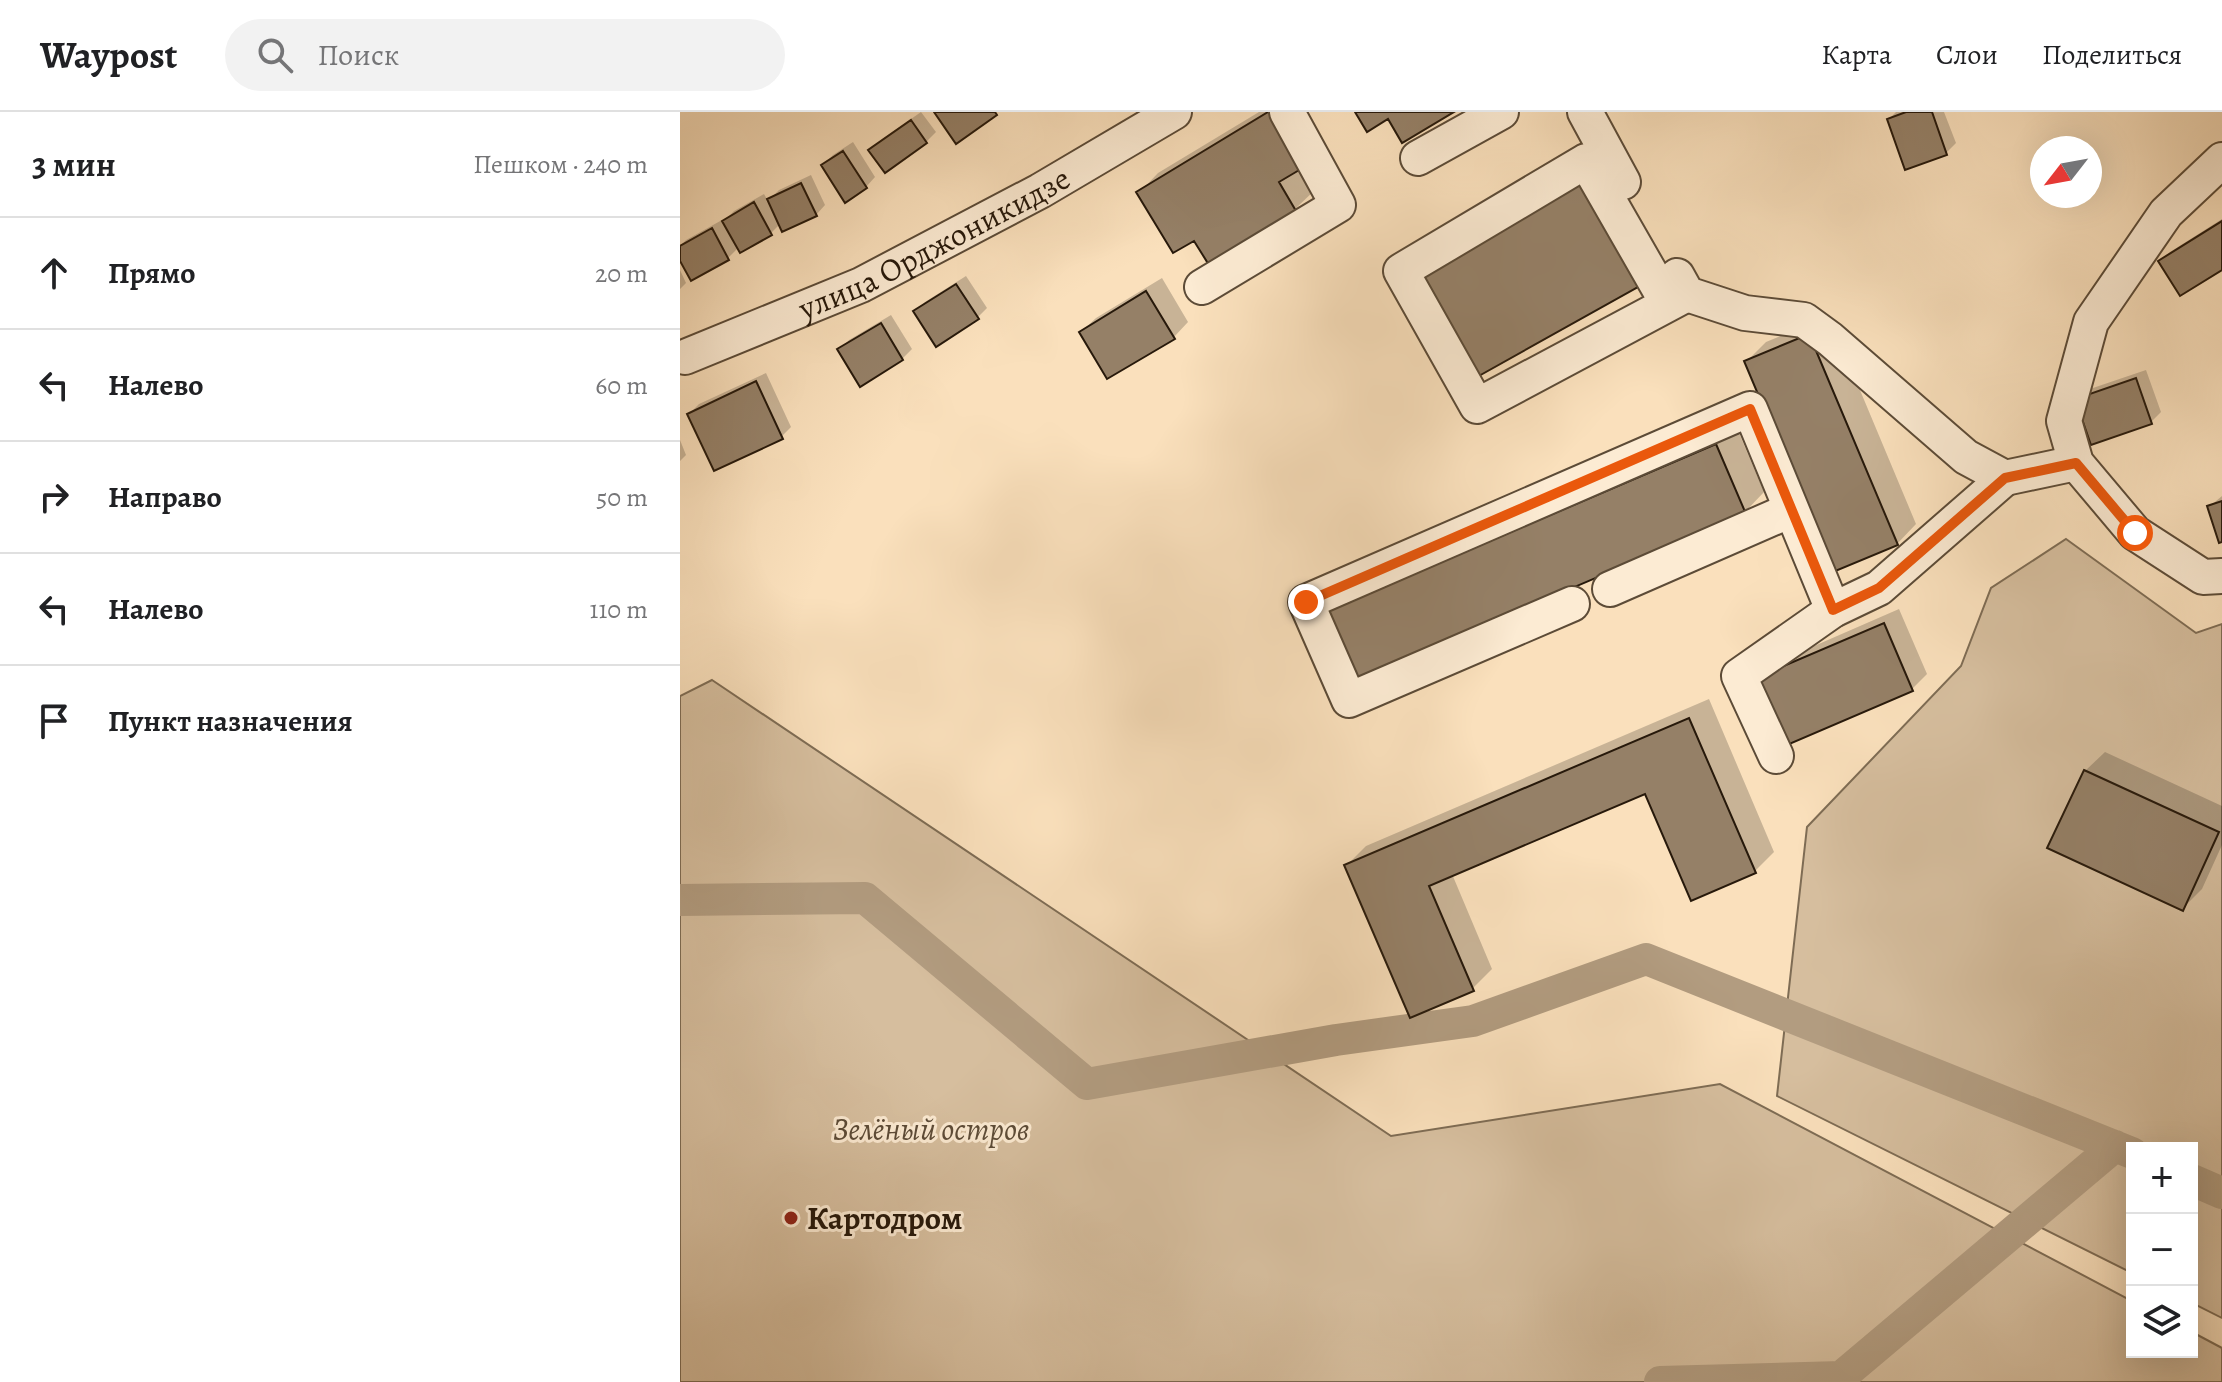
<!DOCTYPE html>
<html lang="ru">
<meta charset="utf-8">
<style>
:root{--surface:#fff;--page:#f2f2f2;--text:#202124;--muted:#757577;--line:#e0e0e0}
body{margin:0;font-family:Alegreya,serif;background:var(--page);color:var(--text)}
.controls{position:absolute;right:24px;bottom:24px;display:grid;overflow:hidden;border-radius:0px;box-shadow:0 8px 32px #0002}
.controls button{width:72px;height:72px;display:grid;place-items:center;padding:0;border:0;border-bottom:2px solid var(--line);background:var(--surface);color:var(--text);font:40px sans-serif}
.compass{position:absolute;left:1350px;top:24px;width:72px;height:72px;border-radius:50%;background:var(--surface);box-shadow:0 8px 32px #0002;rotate:239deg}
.stop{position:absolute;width:24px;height:24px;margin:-18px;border:6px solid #ea580c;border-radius:50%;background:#fff}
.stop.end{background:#ea580c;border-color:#fff;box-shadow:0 2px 8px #0008}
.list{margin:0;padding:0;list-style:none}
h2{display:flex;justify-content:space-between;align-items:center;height:104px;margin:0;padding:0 32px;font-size:34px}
h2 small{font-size:26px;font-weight:400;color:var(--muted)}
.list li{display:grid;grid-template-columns:52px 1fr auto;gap:24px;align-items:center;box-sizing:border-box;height:112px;padding:0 32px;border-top:2px solid var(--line)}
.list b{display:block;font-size:30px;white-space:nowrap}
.list em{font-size:26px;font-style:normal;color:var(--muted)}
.icon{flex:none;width:44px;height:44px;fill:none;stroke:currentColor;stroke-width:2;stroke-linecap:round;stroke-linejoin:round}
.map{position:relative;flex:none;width:1542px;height:1270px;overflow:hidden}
header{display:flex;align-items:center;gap:48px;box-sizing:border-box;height:112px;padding:0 40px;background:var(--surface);border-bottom:2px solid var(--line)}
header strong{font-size:38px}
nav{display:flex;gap:44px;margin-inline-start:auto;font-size:28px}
.search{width:560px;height:72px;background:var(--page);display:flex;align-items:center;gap:20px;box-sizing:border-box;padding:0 28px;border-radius:44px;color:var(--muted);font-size:30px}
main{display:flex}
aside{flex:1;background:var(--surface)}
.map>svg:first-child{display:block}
.green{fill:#d6be9e;stroke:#7e6c54;stroke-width:2}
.shadow{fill:#0003}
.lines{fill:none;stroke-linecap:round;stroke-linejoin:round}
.canal{stroke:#b29c80;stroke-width:32}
.building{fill:#958067;stroke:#27190b;stroke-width:2}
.minor-casing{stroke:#5c4b37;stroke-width:38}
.minor{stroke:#fcebd3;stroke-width:34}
.route{stroke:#ea580c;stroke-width:10}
.poi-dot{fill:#8f2418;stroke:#fcebd3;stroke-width:3}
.labels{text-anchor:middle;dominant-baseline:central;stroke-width:6;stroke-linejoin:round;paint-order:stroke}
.street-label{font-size:32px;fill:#27190b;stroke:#fcebd3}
.park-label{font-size:32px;font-style:italic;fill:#5c4b37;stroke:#fcebd3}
.poi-label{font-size:32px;font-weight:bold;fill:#27190b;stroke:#fcebd3;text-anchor:start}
</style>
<header>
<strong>Waypost</strong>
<div class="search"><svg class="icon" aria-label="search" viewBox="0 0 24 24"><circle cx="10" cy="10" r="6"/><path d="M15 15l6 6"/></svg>Поиск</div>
<nav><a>Карта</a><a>Слои</a><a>Поделиться</a></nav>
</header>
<main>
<aside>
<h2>3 мин<small>Пешком · 240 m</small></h2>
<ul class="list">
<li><svg class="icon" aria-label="ahead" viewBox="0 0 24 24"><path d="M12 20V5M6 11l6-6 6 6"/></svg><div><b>Прямо</b></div><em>20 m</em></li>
<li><svg class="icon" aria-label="left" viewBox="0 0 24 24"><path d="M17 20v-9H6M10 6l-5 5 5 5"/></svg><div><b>Налево</b></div><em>60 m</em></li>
<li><svg class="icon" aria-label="right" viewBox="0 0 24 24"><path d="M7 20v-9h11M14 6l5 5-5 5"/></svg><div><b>Направо</b></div><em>50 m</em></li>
<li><svg class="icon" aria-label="left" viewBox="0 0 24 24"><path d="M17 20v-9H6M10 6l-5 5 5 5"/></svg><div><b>Налево</b></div><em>110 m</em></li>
<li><svg class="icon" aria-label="arrive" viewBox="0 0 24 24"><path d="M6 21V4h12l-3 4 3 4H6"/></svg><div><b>Пункт назначения</b></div></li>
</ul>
</aside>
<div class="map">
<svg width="1542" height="1270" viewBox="0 0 1542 1270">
<rect width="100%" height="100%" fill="#fae0bc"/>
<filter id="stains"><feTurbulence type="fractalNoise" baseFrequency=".0025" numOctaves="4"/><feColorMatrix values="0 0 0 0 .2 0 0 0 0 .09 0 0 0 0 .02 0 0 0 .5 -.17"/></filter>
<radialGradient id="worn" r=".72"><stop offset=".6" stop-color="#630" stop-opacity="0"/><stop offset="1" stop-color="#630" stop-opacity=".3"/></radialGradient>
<path class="green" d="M1386 427 1516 521 1542 512V1206L1512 1191V1036H1452V1161L1097 984 1127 715 1281 554 1311 476Z
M32 568 711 1024 1040 972 1452 1189V1240H1512V1220L1542 1236V1270H0V584Z"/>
<path class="shadow" d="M241 0 256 20 246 30 191 38 201 28Z
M579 0H624L635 78 615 97 529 150 514 126 459 81 478 61Z
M1216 0H1264L1276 31 1266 41 1209 7Z
M173 30 195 65 186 75 143 53 153 43Z
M131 63 145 93 136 103 100 112 91 121 59 135 48 146 12 166 0 145V134L6 128 42 108 43 110 54 99 84 82 88 89 99 78Z
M1542 107V155L1481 149 1490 140Z
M0 158 6 171 0 177Z
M286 164 307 196 297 206 236 199 245 190Z
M482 166 508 210 494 225 401 220 416 206Z
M211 203 232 237 222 247 160 237 169 228Z
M1149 204 1236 412 1217 432 1067 249 1086 230Z
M1466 258 1481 300 1471 310 1397 288 1407 278Z
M86 261 111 315 101 325 9 302 19 292Z
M1056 314 1084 380 1065 400 649 500Z
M0 328 6 343 0 349Z
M1542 384V428L1530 394Z
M1219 497 1247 562 1232 577 1101 633 1088 554Z
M1029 587 1094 740 1075 759 966 679 772 762 812 857 792 877 667 753 686 734Z
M1425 640 1542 694V733L1522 777 1502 797 1405 659Z"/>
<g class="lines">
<path class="canal" d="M0 788 185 786 407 972 656 928 793 909 966 847 1452 1041
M1512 1068 1542 1081
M980 1270 1161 1265 1435 1034"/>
</g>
<path class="building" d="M254 0H315L317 3 276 32Z
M588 0H593L626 54 599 70 616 99 529 153 514 129 493 141 456 80Z
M675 0H774L722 31 708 7 687 20Z
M1226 0H1252L1267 43 1225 58 1207 7Z
M231 8 247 31 205 61 188 38Z
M163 39 187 76 165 91 141 53Z
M906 66 965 171 797 265 738 160Z
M121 71 137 104 102 120 87 87Z
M74 90 92 123 60 141 42 109Z
M1542 109V158L1500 184 1478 149Z
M32 116 49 148 11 169 0 149V134Z
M276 172 299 207 256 235 233 199Z
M466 179 495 227 427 267 399 220Z
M201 211 223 248 180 275 157 237Z
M1129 222 1218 433 1153 460 1064 249Z
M1456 266 1472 312 1411 333 1395 287Z
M76 269 103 327 34 359 7 302Z
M1036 332 1066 402 676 568 646 499Z
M1542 389V430L1539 431 1527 394Z
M1204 511 1233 579 1100 636 1071 568Z
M1009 606 1076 761 1011 789 965 682 749 774 794 879 730 906 664 753Z
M1404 658 1539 720 1503 799 1367 736Z"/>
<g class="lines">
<g class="minor-casing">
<g id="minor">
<path d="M905 0 943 70"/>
<path d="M738 46 821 0"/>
<path d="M1542 48 1486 101 1411 210 1384 309 1396 351 1455 421 1523 465 1542 464"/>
<path d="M997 164 1007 182 1065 201 1124 208 1150 227 1286 345 1325 366 1396 351"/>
<path d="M522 175 658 93 607 0"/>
<path d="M988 192 906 49 721 159 797 294 1007 182"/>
<path id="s1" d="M5 245 181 173 360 79 494 0"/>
<path d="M930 477 1111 398"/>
<path d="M892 492 669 588 626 490 1070 297 1153 498"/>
<path d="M1096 644 1059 564 1153 498 1199 476 1325 366"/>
</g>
</g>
<use href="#minor" class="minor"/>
</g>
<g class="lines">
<path class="route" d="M626 490 1070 297 1153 498 1199 476 1325 366 1396 351 1455 421"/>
</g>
<circle class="poi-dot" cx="111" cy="1106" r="8"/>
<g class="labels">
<g class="street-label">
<text stroke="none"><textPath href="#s1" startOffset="274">улица Орджоникидзе</textPath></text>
</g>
<g class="park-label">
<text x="251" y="1017">Зелёный остров</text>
</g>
<g class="poi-label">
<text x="127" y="1106">Картодром</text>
</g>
</g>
<rect width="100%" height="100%" filter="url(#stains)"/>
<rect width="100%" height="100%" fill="url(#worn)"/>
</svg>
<div class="controls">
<button>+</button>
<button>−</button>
<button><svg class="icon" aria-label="layers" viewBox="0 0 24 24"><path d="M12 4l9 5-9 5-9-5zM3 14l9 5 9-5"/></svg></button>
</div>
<svg class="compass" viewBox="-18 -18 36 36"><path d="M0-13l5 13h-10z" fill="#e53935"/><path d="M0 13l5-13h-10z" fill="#757577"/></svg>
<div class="stop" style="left:1455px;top:421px"></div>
<div class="stop end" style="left:626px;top:490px"></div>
</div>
</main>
